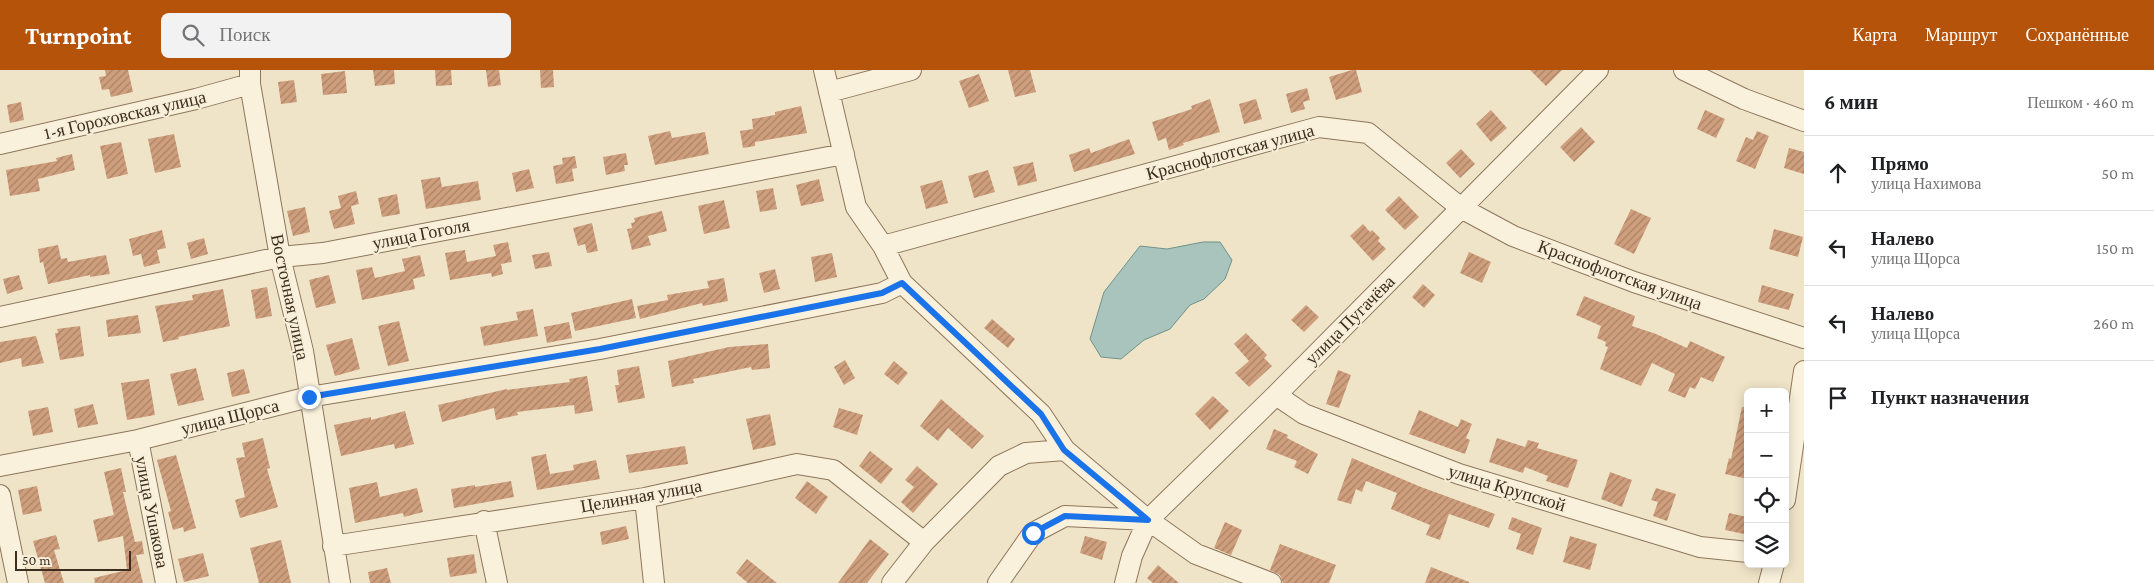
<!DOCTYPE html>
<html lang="ru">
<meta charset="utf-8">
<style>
:root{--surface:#fff;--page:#f2f2f2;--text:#202124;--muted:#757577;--line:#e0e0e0;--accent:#b45309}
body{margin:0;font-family:"Crimson Pro",serif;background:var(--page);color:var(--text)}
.controls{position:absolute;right:15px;bottom:15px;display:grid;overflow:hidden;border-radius:8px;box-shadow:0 2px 12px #0003}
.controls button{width:45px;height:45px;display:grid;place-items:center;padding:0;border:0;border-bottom:1px solid var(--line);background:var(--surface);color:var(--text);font:25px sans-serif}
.scale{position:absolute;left:15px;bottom:12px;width:116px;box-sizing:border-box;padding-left:5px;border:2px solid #3d2e20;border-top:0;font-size:14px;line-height:18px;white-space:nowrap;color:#3d2e20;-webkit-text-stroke:4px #f7eed8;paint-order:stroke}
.stop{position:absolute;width:15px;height:15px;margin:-11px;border:4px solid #1a73e8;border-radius:50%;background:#fff}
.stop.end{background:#1a73e8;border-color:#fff;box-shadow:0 1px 5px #0008}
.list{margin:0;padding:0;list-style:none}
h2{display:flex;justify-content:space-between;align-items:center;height:65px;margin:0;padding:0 20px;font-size:21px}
h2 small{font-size:16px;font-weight:400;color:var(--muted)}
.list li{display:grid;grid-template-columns:32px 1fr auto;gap:15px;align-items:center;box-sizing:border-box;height:75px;padding:0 20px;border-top:1px solid var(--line)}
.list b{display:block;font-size:19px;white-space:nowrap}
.list p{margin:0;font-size:16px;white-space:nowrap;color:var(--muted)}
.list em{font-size:16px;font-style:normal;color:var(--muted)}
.icon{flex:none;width:28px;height:28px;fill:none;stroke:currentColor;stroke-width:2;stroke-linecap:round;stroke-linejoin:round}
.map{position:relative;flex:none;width:1804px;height:513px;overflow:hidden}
header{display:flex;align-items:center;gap:30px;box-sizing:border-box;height:70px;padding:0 25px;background:var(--accent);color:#fff}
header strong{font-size:24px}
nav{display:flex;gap:28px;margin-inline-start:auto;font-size:18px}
.search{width:350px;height:45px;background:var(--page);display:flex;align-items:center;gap:12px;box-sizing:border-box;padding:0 18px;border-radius:8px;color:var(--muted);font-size:19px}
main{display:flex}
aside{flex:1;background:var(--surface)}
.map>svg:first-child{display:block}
.water{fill:#a9c4bc;stroke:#6f938a}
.building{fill:url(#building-hatch)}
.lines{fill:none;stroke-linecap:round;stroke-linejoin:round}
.minor-casing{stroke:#8d765c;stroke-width:22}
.minor{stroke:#faf1dc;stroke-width:20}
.route{stroke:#1a73e8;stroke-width:6}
.labels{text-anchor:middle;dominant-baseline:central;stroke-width:4;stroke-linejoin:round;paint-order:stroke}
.street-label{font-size:18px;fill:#3d2e20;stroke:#f7eed8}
</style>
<header>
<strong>Turnpoint</strong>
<div class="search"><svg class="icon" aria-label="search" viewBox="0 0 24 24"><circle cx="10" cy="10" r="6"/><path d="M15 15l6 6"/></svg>Поиск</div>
<nav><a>Карта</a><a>Маршрут</a><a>Сохранённые</a></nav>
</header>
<main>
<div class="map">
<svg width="1804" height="513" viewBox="0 0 1804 513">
<defs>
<pattern id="building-hatch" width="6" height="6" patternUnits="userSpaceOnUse" patternTransform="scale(1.25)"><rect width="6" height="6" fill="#cf9f7d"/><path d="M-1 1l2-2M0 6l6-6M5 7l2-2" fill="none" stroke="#a98266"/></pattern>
</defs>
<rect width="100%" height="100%" fill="#f0e4c8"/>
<path class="water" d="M1203 172H1220L1232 190 1225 209 1204 229 1190 235 1170 259 1144 270 1121 289 1101 287 1090 269 1104 222 1140 176 1167 179Z"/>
<path class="building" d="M105 0H128L133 22 111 27 109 19 102 20 99 7 106 6Z
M373 0H394L395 14 375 16Z
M435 0H451L452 15 436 16Z
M486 0H499L501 15 488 17Z
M540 0H553L554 17 541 18Z
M1008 0H1030L1036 22 1015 27Z
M1352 0H1356L1362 22 1336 30 1329 7Z
M1530 0H1562L1546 16Z
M345 1 347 23 323 25 321 4Z
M979 4 989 31 969 38 959 11Z
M294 10 297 32 281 34 278 12Z
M1307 18 1310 30 1303 32 1305 39 1291 43 1286 24Z
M1210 29 1220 62 1183 73 1184 75 1169 80 1166 68 1158 71 1152 52 1192 39 1191 36Z
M1256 29 1262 49 1244 54 1239 34Z
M21 32 24 50 10 53 7 35Z
M801 36 807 63 755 72V76L743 78 740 61 753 59 752 49 775 45V42Z
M1491 40 1507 58 1491 72 1476 54Z
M1705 40 1725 49 1716 68 1697 59Z
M1581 57 1595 72 1574 92 1560 77Z
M670 61 672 68 705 62 709 84 655 95 648 66Z
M1757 61 1769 66 1755 99 1736 91 1746 67 1753 70Z
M174 64 181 97 155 103 148 69Z
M1129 69 1135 84 1074 102 1069 85 1089 78 1091 83Z
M121 72 128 104 107 109 100 76Z
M1789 78 1804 82V104L1784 98Z
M1461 79 1475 94 1460 108 1446 93Z
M626 83 628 95H624L625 101 606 105 603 87Z
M72 84 75 100 38 109 40 121 10 126 6 100 57 91 56 88Z
M575 86 577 98 572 99 574 111 556 114 553 96 563 94 562 88Z
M1033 92 1037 111 1018 116 1013 97Z
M529 99 534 118 516 122 512 103Z
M988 100 995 122 974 128 968 106Z
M440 107 442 117 478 111 481 130 426 139 421 110Z
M819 109 824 131 801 136 796 115Z
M942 110 948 133 926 139 920 116Z
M773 118 777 139 760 142 756 121Z
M356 121 359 134 351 136 355 154 334 159 329 141 341 138 338 126Z
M397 124 400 144 382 147 378 128Z
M1399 126 1419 147 1405 160 1385 140Z
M724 130 730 158 704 164 698 136Z
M305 137 310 162 293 166 287 141Z
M1631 139 1651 148 1634 184 1614 174Z
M662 141 667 161 648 166 651 175 632 180 627 159 632 158 631 153 635 152 634 148Z
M592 153 598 181 587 183 585 174 578 176 573 158Z
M1363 154 1370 162 1372 160 1380 168 1378 171 1386 179 1373 191 1350 166Z
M1774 159 1803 167 1798 187 1769 179Z
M162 160 166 178 157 180 160 193 144 197 141 184 133 186 129 169Z
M204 168 208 184 191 189 187 173Z
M508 172 512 192 501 194 503 204 492 207 491 203 450 210 445 183 465 180 467 192 496 186 493 175Z
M58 175 61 189 67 188 68 192 106 185 110 204 90 207V205L48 214 43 192 40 193 38 179Z
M549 182 552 196 535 199 532 185Z
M1469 182 1491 192 1482 213 1460 203Z
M832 183 837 207 815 212 811 187Z
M420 185 425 206 413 209 415 219 362 230 356 200 372 197 375 208 405 201 402 189Z
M775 199 780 219 764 223 759 203Z
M19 205 23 219 7 224 3 209Z
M329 205 336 233 316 238 309 210Z
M724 208 728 231 703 236 702 233 640 249 637 236 668 230 667 225 709 218 707 211Z
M1423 214 1435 225 1424 238 1412 227Z
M1762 215 1794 224 1789 240 1758 232Z
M267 217 272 246 256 249 251 220Z
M223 219 230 256 178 267 179 269 163 272 155 236 193 230 192 225Z
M1584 226 1635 246 1632 256 1656 264 1687 278 1690 271 1725 287 1713 312 1701 307 1695 319 1690 317 1685 328 1668 321 1675 304 1652 293 1641 316 1600 299 1608 277 1605 276 1606 272 1597 268 1601 256 1576 245Z
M632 229 636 248 575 261 571 243Z
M1306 235 1319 247 1304 262 1291 250Z
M533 239 538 266 484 276 480 257 518 250 516 242Z
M138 245 141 263 108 267 106 250Z
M992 249 1015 269 1008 278 984 258Z
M399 251 409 291 388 296 378 256Z
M569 252 572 268 547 273 544 257Z
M80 256 84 286 60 290 55 263H58L57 259Z
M1246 263 1267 285 1264 288 1272 296 1249 317 1235 303 1249 291 1234 274Z
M36 266 44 293 22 297 21 288 0 293V272Z
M352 268 360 299 335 306 326 275Z
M768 274 770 298 752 300 751 297 693 309 694 313 672 317 668 291 729 277Z
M845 290 855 308 844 315 834 297Z
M894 291 908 303 898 315 884 304Z
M639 296 645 328 618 333 615 315H619L617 300Z
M196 298 204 330 178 336 170 304Z
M244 299 250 323 232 327 227 303Z
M1338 300 1351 305 1339 338 1326 334Z
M587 306 593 341 575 344 574 335 517 342 518 345 496 350 494 338 442 352 438 335 507 319V320L570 312 569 309Z
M149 309 155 345 127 350 121 313Z
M1213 326 1229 341 1210 360 1195 344Z
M941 329 984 366 972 379 948 358 938 371 920 356Z
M93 334 98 354 78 358 74 339Z
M48 337 53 362 33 366 28 341Z
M1742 337H1748V409L1725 404 1729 388 1731 389Z
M839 338 863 345 857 365 833 357Z
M1419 340 1458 357 1461 349 1472 354 1466 368 1470 370 1465 384 1409 364Z
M405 341 414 374 395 379 394 374 341 386 334 355 371 347V350Z
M770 344 776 375 753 380 746 349Z
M1274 359 1288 365 1287 368 1318 384 1308 404 1294 397 1297 391 1266 379Z
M263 368 270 398 267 399 278 437 240 448 235 430 245 427 236 388 245 387 242 373Z
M1497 368 1525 377 1528 370 1539 373 1537 378 1578 390 1568 418 1546 411 1548 406 1525 397 1523 403 1489 392Z
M685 376 688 394 629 403 626 385Z
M870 381 893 399 881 414 859 396Z
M546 384 550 404 574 400 573 395 596 390 600 409 537 420 531 387Z
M176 385 196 458 184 462 183 457 173 460 168 442 171 441 157 390Z
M1352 388 1421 417 1495 444 1489 458 1449 444 1440 470 1426 465 1430 455 1391 439 1397 423 1366 411 1362 422 1356 419 1351 434 1337 430Z
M917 396 938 414 913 443 901 432 914 417 905 410Z
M121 398 126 422H123L135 472 142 471 144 484 136 485 143 513H95L94 508 127 500 123 466 98 472 93 450 114 445 104 402Z
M1610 402 1632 410 1622 437 1601 429Z
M511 411 514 427 454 438 451 419 475 415V417Z
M807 411 828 427 816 444 795 428Z
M377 412 380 427 417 418 423 442 404 447 403 443 355 453 349 418Z
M37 416 42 441 23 445 18 420Z
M1656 418 1676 424 1667 451 1653 446 1658 432 1651 430Z
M1729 443 1747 447 1744 464 1725 460Z
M1512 447 1542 458 1533 485 1516 479 1521 464 1508 459Z
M1225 452 1242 460 1231 485 1214 478Z
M626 456 629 469 602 475 600 462Z
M56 465 60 479 54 480 64 513H45L33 471Z
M1085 466 1107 472 1102 490 1080 483Z
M1570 466 1597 474 1590 500 1563 492Z
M870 469 889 484 867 513H838Z
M281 470 291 513H259L250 478Z
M1280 474 1336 495 1329 513H1283L1280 505 1270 500Z
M203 483 209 506 184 512 178 489Z
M474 484 477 503 450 507 447 488Z
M747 489 777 513H748L736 503Z
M1158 495 1179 513H1153L1147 508Z
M1431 497 1469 512V513H1425Z
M387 498 391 513H370L368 502Z"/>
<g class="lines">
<g class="minor-casing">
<path id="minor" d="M250 0V14L280 187 303 281 340 513
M824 0 856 137 883 176 902 213 1041 344 1065 380 1148 450 1196 484 1271 513
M1684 0 1744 29 1804 51
M829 22 911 0
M0 74 196 29 250 14
M883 176 1319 57 1368 63 1461 138 1513 166 1634 212 1804 268
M0 247 280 187 323 183 844 84
M1276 325 1304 344 1459 404 1700 477 1748 482
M138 370 166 513
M0 396 138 370 309 327 600 279 882 223 902 213
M0 425 18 513
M645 428 654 513
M1785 430 1804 301
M484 451 497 513
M333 476 645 428 797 394 833 400 924 472
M892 513 924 472 999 396 1026 383 1065 380
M998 513 1033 463 1065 446 1148 450
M1125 513 1132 486 1148 450 1276 325 1598 0
M1769 513 1774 494"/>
</g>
<use href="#minor" class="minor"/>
</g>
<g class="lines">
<path class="route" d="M309 327 600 279 882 223 902 213 1041 344 1064 380 1148 450 1065 446 1033 463"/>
</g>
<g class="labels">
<g class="street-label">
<text transform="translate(125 45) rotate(-13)">1-я Гороховская улица</text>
<text transform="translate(1230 82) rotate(-15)">Краснофлотская улица</text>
<text transform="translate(421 164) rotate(-11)">улица Гоголя</text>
<text transform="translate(1620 205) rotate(20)">Краснофлотская улица</text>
<text transform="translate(290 227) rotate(78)">Восточная улица</text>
<text transform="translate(1350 250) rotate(-45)">улица Пугачёва</text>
<text transform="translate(230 347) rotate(-14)">улица Щорса</text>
<text transform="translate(1507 418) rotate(17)">улица Крупской</text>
<text transform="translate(641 426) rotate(-10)">Целинная улица</text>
<text transform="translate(152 442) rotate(79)">улица Ушакова</text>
</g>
</g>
</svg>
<div class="controls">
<button>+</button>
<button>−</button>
<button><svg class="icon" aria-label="locate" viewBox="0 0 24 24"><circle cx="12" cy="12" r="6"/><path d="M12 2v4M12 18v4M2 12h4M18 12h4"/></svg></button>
<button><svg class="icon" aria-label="layers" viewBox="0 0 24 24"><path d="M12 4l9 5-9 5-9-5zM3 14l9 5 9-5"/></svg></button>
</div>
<div class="scale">50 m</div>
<div class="stop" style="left:1033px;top:463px"></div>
<div class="stop end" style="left:309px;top:327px"></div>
</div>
<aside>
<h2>6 мин<small>Пешком · 460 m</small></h2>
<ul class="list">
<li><svg class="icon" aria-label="ahead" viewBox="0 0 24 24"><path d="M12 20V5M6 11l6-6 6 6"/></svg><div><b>Прямо</b><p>улица Нахимова</p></div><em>50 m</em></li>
<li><svg class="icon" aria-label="left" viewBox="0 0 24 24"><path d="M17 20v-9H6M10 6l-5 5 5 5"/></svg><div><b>Налево</b><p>улица Щорса</p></div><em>150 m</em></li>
<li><svg class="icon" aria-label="left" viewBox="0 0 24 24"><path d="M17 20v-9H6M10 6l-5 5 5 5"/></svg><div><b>Налево</b><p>улица Щорса</p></div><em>260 m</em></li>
<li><svg class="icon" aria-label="arrive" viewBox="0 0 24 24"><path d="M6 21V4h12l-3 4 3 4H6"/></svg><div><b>Пункт назначения</b></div></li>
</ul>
</aside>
</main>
